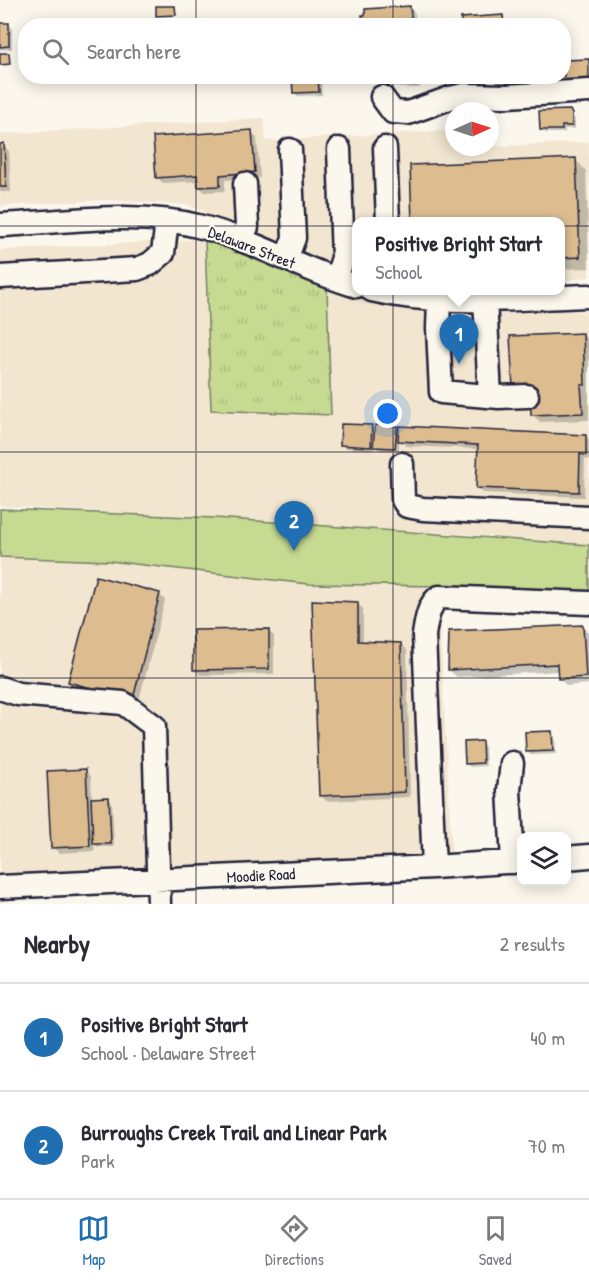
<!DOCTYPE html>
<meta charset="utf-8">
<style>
:root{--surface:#fff;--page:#f7f7f7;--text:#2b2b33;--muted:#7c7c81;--line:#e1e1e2;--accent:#1f6fb2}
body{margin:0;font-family:"Patrick Hand",sans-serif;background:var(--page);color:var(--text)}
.controls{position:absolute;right:18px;bottom:18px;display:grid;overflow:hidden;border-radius:12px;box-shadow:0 3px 15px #0003}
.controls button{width:54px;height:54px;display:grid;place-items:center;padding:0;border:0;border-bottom:2px solid var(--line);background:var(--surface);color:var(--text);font:30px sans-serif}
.compass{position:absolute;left:445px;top:102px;width:54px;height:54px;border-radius:50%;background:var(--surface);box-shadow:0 3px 15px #0003;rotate:87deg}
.you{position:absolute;left:388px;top:414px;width:21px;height:21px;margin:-15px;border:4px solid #fff;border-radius:50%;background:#1a73e8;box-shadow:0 0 0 9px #1a73e833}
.badge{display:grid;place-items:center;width:39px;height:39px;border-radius:50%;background:var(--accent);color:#fff;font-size:20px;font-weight:700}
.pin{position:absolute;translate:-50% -50px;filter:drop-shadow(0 2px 3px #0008)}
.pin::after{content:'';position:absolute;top:32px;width:21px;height:18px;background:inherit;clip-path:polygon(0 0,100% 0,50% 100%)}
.popup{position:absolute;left:352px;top:217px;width:213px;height:78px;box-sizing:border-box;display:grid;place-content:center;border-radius:12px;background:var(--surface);filter:drop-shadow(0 2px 4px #0005);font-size:20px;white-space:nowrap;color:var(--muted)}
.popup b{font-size:22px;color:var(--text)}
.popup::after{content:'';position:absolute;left:50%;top:100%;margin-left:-12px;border:12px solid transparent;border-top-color:var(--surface)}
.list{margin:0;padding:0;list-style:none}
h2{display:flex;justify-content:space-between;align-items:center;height:78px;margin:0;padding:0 24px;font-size:26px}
h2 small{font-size:20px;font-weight:400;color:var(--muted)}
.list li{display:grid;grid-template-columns:39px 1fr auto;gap:18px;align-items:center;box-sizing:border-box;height:108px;padding:0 24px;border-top:2px solid var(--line)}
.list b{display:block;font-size:22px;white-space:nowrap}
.list p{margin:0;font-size:20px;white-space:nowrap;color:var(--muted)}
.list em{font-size:20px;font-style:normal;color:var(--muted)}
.icon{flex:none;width:33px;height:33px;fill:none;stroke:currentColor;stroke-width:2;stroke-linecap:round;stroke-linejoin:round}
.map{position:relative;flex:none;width:589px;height:904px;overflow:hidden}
.search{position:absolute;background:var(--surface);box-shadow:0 3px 15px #0003;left:18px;right:18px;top:18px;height:66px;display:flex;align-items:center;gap:15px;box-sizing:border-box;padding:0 21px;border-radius:24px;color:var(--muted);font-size:22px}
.sheet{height:294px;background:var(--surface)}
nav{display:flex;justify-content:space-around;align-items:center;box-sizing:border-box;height:84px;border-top:2px solid var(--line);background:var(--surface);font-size:16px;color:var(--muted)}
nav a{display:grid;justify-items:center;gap:3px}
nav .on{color:var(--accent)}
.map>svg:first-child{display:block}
.built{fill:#f2e6d0}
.grass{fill:url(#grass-tufts);stroke:#747e66;stroke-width:1.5}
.park{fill:#c6db91;stroke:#747e66;stroke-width:1.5}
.shadow{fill:#0003}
.building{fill:#ddbd90;stroke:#22223b;stroke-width:1.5}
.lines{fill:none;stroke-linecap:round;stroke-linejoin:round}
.minor-casing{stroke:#22223b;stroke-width:27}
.minor{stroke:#fbf7ec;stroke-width:22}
.grid{fill:none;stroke:#22223b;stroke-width:1.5;stroke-opacity:0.55}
.labels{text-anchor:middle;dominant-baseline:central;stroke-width:4.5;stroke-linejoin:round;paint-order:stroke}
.street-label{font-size:16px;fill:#22223b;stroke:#fbf7ec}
</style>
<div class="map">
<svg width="589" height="904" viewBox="0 0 589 904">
<defs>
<pattern id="grass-tufts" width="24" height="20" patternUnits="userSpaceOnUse" patternTransform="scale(1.5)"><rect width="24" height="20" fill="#c6db91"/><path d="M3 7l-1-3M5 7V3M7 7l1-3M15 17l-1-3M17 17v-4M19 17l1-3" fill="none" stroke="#aabc7e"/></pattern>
</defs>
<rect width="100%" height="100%" fill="#fbf7ec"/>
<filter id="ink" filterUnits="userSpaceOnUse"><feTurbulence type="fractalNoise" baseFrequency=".0167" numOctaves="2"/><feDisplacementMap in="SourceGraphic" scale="12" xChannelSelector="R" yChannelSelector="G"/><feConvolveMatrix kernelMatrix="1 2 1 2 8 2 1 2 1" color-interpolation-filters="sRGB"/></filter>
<g filter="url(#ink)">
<path class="built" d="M264 118 266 141 454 130V147L459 148 589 142V277L561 281V222H357V276L270 242 188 205 104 200 0 206V134Z
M205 239 211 410 327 287 393 305 507 307 589 312V545L474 535 0 506V250Z
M0 557 109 561 308 584 438 586 452 857 0 879Z"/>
<path class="grass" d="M205 239 233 248 327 287 331 415 211 410Z"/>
<path class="park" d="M0 509 215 518 589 545V599L438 586 308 584 109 561 0 557Z"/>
<path class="shadow" d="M175 7 176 16 158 15Z
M410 8 415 13 416 26H364Z
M0 24H8L12 28V49L0 50Z
M589 60V82L560 83 557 79 564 76V61Z
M396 76H420V88H399L396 85Z
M318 79 321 82 322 95 298 96 294 92Z
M569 112 575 119V129H565V133H545L542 129Z
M251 132 257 138 260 178 225 180V191L205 192 199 187V181L163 183 157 177Z
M0 145H3L9 151 11 192H0Z
M576 160 586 171 589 268 561 269V222Z
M583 335 589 341V420L540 422 533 415 532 394Z
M371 427 376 431 396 427 400 432 586 436 589 440V460L585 459 584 497 483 493 477 487 479 449 406 446 399 439V451L379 450 374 446V450L345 448 341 445Z
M159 594 165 600 138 704 75 688 70 682Z
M357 603 363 609V643L401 644 407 650 410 797 326 801 321 795Z
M582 627 589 633V684L567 686 560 679 559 671 457 677 449 670Z
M268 631 274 636V674L200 675 194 669Z
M551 733 555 736 556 754 531 755 527 752Z
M481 743 485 746 486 766 470 767 466 763Z
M85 770 91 776 92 800 109 799 112 802 114 847H98L94 844 95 851 59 853 53 847Z"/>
<path class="building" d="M156 6H175L176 15 156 16Z
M410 6 412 26H363L362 15H365V9Z
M503 15 504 26H457V24L461 23V18Z
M0 23H9V46L0 47Z
M0 53H9L10 64 0 65Z
M589 59V79L555 80V76H564V60Z
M394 76H417V85H394Z
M318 77 319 92 293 93 292 78Z
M570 110 572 114V126H562V130H540L539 111Z
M252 130 255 172 220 175V186L198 187 197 175 156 178 153 137Z
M4 143 6 187H0V144Z
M576 158 580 257 561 258V222H412L410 165Z
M583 333 585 385H581L583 413 531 415 530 386 513 387 510 336Z
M341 424 372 425 371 447 340 445Z
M375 425 397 426 395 448 373 447Z
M399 426 586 435V455L580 454 579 492 476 488 478 445 398 441Z
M96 576 160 593 133 699 68 682Z
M312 600 358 602V641L401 643 405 792 319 796Z
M583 625 586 677 558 679 557 664 448 670 449 631Z
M269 629V669L193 670V630Z
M552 731 553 751 526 752 525 732Z
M482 741 483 763 465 764 464 742Z
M86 769 90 846 51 848 47 771Z
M109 797 111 844H93L91 798Z"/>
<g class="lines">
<g class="minor-casing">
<path id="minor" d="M382 97 393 112 408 113 450 98 464 95 507 96 589 91
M385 148 388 222
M0 225C66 222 137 210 202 227 256 241 304 271 357 286
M239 240 247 227 245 184
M286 259 294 238 290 150
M0 277 137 269 150 264 163 253 167 221
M336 279 343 258 339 149
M372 290C443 307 517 298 589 296
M439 300 438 328 441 392 499 397 527 396
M485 300 490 396
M402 464 403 500 407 506 423 509 589 517
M0 688 18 694 123 703 154 726 159 904
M512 763 509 790 513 862
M566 858 589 856
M434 867 424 635C426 623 428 604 439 597L589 603
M0 887 434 867 522 861"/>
</g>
<use href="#minor" class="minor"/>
</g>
</g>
<path class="grid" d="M196 0V26M393 0V26M196 76V904M393 76V904M0 226H589M0 452H589M0 678H589"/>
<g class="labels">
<g class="street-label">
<text transform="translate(252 247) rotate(21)">Delaware Street</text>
<text transform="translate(261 875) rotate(-3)">Moodie Road</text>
</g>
</g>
</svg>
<div class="controls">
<button><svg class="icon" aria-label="layers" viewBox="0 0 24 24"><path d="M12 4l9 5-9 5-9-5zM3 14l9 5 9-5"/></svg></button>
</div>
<svg class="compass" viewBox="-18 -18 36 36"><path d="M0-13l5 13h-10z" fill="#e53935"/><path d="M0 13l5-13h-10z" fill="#7c7c81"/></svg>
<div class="you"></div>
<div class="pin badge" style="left:459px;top:364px">1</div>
<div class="popup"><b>Positive Bright Start</b>School</div>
<div class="pin badge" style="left:294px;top:551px">2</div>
<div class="search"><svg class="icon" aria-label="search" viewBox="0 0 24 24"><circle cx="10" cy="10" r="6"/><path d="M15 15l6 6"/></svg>Search here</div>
</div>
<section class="sheet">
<h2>Nearby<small>2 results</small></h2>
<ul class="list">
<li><span class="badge">1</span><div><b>Positive Bright Start</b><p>School · Delaware Street</p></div><em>40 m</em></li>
<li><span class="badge">2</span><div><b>Burroughs Creek Trail and Linear Park</b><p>Park</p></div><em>70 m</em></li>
</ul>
</section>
<nav>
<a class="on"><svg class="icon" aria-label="map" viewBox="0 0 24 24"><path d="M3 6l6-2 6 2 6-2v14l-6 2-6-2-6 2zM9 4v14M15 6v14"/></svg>Map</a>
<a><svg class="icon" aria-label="directions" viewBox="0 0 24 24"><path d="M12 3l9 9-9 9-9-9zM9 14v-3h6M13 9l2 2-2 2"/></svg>Directions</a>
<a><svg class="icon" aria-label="saved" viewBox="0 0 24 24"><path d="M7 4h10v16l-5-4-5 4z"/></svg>Saved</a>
</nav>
